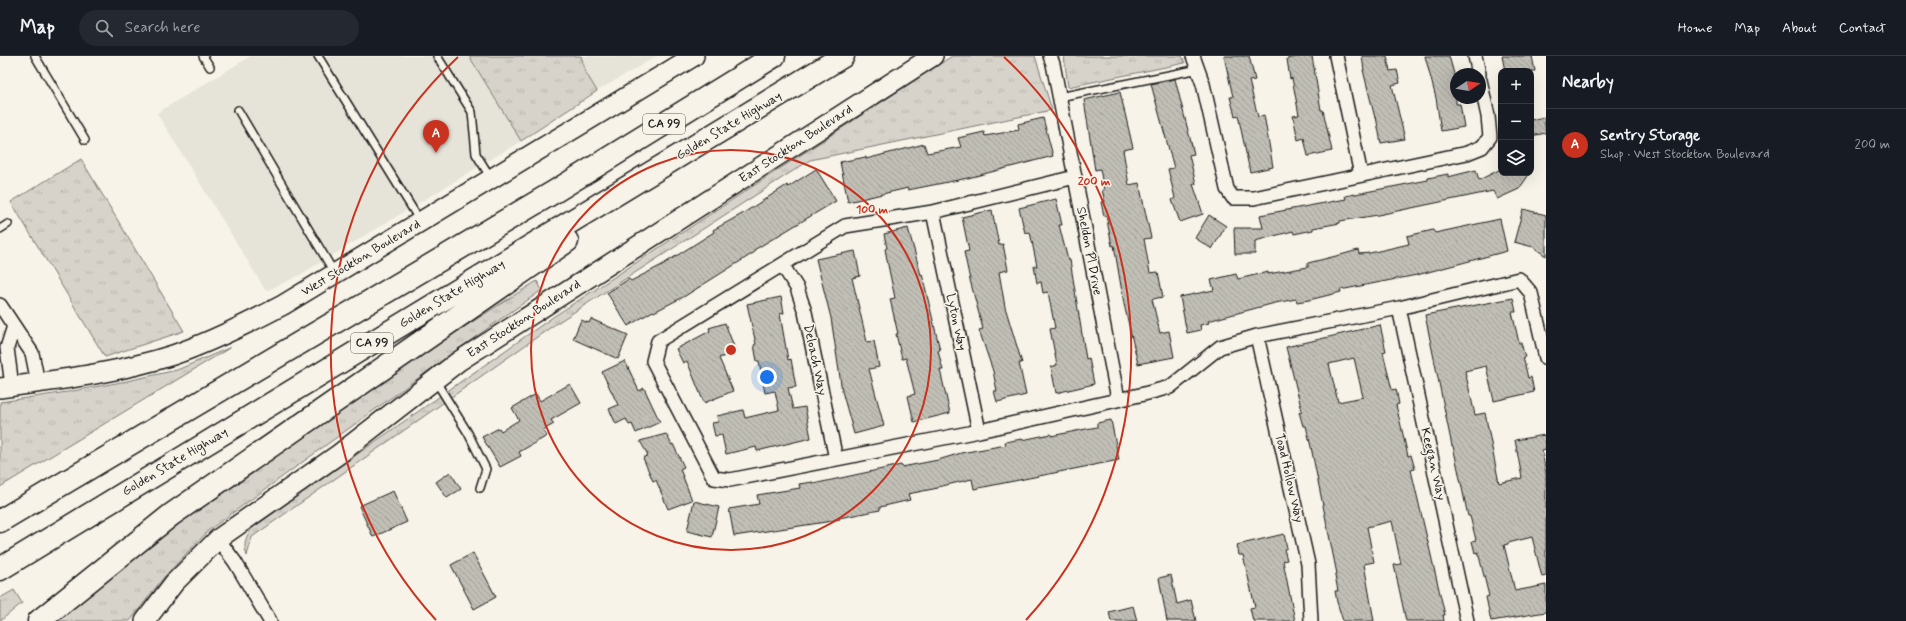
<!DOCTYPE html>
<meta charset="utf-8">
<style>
:root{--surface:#171b24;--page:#242831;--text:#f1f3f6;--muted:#9ea1a6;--line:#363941;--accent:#c8321e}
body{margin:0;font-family:Mynerve,sans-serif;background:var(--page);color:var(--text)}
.controls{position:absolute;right:12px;top:12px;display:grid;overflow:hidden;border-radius:8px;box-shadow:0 4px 16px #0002}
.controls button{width:36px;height:36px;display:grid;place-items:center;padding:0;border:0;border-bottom:1px solid var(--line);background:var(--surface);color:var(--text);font:20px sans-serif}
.compass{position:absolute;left:1450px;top:12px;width:36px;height:36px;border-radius:50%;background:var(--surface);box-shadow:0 4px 16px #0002;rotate:78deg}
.you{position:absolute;left:767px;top:321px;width:14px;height:14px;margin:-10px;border:3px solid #fff;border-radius:50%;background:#1a73e8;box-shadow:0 0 0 6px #1a73e833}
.badge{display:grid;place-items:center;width:26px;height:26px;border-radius:50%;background:var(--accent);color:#fff;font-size:13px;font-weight:700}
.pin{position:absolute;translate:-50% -33px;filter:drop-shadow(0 1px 2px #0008)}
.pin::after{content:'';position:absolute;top:21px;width:14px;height:12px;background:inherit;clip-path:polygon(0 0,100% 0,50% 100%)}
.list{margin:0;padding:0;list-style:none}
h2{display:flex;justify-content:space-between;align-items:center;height:52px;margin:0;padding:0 16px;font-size:17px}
h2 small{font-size:13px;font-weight:400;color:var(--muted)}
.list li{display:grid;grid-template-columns:26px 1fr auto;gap:12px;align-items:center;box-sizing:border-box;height:72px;padding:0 16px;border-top:1px solid var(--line)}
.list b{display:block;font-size:15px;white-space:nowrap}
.list p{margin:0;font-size:13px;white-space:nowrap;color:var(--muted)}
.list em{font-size:13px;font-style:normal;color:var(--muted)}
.icon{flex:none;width:22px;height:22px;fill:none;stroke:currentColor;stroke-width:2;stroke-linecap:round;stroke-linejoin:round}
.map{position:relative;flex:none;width:1546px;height:565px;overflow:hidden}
header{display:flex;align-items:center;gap:24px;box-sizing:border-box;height:56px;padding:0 20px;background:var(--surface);border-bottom:1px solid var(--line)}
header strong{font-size:19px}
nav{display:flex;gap:22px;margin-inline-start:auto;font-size:14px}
.search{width:280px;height:36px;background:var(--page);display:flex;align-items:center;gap:10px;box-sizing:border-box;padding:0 14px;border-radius:22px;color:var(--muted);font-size:15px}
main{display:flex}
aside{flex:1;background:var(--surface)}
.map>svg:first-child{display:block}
.built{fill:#e6e3d9}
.grass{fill:url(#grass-tufts);stroke:#7a7874}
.building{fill:url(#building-back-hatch);stroke:#1c1c1c;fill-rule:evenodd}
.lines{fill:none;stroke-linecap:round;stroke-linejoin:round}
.lane-casing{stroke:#1c1c1c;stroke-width:10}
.street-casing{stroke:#1c1c1c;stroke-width:16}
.secondary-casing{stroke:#1c1c1c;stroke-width:22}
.highway-casing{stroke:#1c1c1c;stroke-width:25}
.lane{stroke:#f7f3e8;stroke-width:7}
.street{stroke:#f7f3e8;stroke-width:13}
.secondary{stroke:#f7f3e8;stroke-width:19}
.highway{stroke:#f7f3e8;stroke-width:22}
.ring{fill:none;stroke:#c8321e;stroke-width:2}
.labels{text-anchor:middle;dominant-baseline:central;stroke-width:3;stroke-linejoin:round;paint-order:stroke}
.shield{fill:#f7f3e8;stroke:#5e5c59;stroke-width:1}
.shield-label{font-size:12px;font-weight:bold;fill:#1c1c1c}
.street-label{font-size:13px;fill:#1c1c1c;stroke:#f7f3e8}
.centre{fill:#c8321e;stroke:#f7f3e8;stroke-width:2}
.ring-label{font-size:12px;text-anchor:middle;font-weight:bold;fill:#c8321e;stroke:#f7f3e8;stroke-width:3;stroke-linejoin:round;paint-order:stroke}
</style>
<header>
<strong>Map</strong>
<div class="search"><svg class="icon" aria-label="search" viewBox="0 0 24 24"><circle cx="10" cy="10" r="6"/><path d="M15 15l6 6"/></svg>Search here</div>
<nav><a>Home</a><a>Map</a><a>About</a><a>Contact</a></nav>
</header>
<main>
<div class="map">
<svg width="1546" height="565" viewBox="0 0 1546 565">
<defs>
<pattern id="grass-tufts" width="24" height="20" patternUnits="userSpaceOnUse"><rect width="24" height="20" fill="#d7d3cb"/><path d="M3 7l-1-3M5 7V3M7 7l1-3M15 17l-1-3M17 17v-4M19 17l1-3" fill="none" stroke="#b8b5ae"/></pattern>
<pattern id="building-back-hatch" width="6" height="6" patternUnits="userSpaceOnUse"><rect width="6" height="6" fill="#c0beb5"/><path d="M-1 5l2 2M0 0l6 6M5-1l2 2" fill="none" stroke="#a4a39b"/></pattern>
</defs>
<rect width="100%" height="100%" fill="#f7f3e8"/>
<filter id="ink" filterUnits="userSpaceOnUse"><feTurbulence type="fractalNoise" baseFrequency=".025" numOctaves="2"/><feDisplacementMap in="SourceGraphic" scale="8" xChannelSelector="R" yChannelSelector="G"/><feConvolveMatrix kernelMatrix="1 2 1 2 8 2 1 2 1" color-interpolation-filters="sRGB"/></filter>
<g filter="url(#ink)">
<path class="built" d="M251 0H469L521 85 298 220 266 235 157 57Z
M581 0H657L597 35 586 17Z"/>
<path class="grass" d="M469 0H581L586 17 597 35 521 85Z
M952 0H1035L1052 54 810 104 557 267 252 481 247 500C243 488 245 482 252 472L553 261Z
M1064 0H1182L1185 7 1068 31Z
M81 103 184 275 105 301 11 146Z
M537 225 542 234 457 294 209 474 164 521 130 565H51L130 501 348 344Z
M231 291 0 431V346L67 336 127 325 177 314Z
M14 534 22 547 0 565V542Z"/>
<path class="building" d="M1224 0H1249L1255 24 1249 25 1258 61 1264 59 1273 111 1250 116 1238 59 1235 60 1230 41H1233Z
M1301 0H1312L1321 54H1323L1332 95 1308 100 1304 82 1298 84 1293 60 1299 59 1292 22 1290 23 1287 3Z
M1362 0H1387L1390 15 1397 14 1400 27 1392 29 1405 83 1381 87 1376 61 1375 62 1363 14H1364Z
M1425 0H1449L1456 25V48H1460L1464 71 1441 75 1436 42Z
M1502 0H1532L1535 15H1505Z
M1175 23 1194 98 1189 99 1196 128H1193L1203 158 1180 166 1172 144 1175 142 1168 113 1174 112 1151 28Z
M1120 36 1133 92 1123 94 1129 129 1139 127 1151 182 1144 183 1150 217 1158 216 1163 241 1152 243 1160 277 1169 275 1174 301 1138 308 1124 248 1114 189 1112 190 1106 159 1104 160 1101 146H1105L1102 134H1104L1100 113 1095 114 1084 44Z
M1544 61 1546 77 1531 80V64Z
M1043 62 1053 100 968 122 908 134V132L848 146 840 106 866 101V103L924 88 927 97 961 91 958 82 984 76 985 80 1019 74 1018 68Z
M816 113 836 145 754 194 755 196 685 240 654 256 653 255 628 270 607 237 629 223 631 225 662 209 714 176 713 174 742 158 787 129 788 131Z
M1501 113V117H1530L1519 133 1497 143 1493 135 1378 159 1340 165V167L1313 172V174L1294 178 1293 175 1255 185V198H1235L1234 172H1263L1260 159 1346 143 1345 140 1428 124V122L1448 118V121L1476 114 1479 124Z
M1056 143 1062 169H1059L1068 204H1070L1086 303 1089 302 1094 328 1056 337 1051 311 1057 309 1050 273 1055 272 1048 236 1043 237 1041 226 1037 227 1034 210H1037L1030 176 1025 177 1019 152Z
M1523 153 1546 159V200L1533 191 1514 186Z
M992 154 999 189 1003 188 1008 214 999 216 1005 251 1022 307H1019L1026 339 997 346 994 335H997L993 315 979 274 983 273 970 224 964 196 969 195 962 161Z
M1209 159 1226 170 1212 193 1195 182Z
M1500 163 1507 195 1417 219 1340 234 1341 236 1309 244 1297 246 1296 243 1275 247 1208 265 1209 267 1200 269 1201 274 1187 277 1180 241 1214 234 1211 224 1236 218 1238 223 1268 216V218L1308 211V207L1344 198 1358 194 1359 198 1370 197 1409 188 1407 180 1433 174 1435 177Z
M908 172 921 219 922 218 940 294 938 295 943 314H940L950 357 914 366 908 340 915 338 906 302 902 303 896 278H898L890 243 895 242 888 209 885 193 887 192 884 178Z
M855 195 860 220 852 222 867 286 874 285 879 311 869 313 884 370 854 378 842 335 831 262 816 203Z
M781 241 784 257 780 258 788 304 791 303 796 331 788 332 793 353 805 351 811 382 757 395 756 391 726 398 722 379 715 380 712 367 718 366 717 360 743 354 745 362 779 354 775 335 765 337 759 305H757L754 289 756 288 747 248Z
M1513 242 1516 256H1512L1519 287H1521L1525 301H1523L1528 322 1531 321 1534 336 1494 345 1486 310 1465 315 1475 359 1485 357 1499 427 1522 422 1515 384 1545 379 1546 393 1542 394 1546 418V520L1542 521 1532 481 1508 487V488L1504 489 1515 535 1546 529V556L1491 565 1486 541 1489 540 1478 496 1475 497 1472 485 1476 484 1470 460H1468L1453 390H1452L1425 259Z
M591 263 628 279 618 303 573 283 581 264 589 267Z
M725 267 736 296 719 302 733 335 704 347 687 305 683 307 676 293 710 275 709 272Z
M1380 269 1386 295 1383 296 1392 334 1396 333 1399 348 1396 349 1401 370 1408 400 1411 399 1415 413 1411 414 1445 559H1443L1444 565H1406L1394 509 1401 508 1392 465 1367 471 1374 506 1364 508 1374 565H1343L1337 546 1335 535H1338L1335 519 1337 518 1311 391 1306 370H1303L1299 356 1302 355 1286 291ZM1354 302 1363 341 1338 346 1329 308Z
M625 305 639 335 644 332 660 366 636 377 632 368 629 369 626 363 616 368 609 353 618 349 602 316Z
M570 328 581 347 551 364 554 368 543 374 547 380 519 396 521 400 500 411 482 381 499 372 501 375 519 364 512 352 536 338 540 345Z
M1111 364 1119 404 974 433 972 423 938 431V432L908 438 910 444 880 451V454L839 462 840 463 826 466 734 480 729 453 759 448 757 439 800 432 799 428 813 426V428L901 409 902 411 938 404 961 397 1006 389 1005 386 1022 383V384L1051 378V380L1086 373 1097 371V367Z
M666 378 672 389 673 388 684 411 680 413 692 444 668 453 656 424 653 425 643 402 648 399 640 385Z
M450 416 461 433 447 442 436 426Z
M393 435 407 466 373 481 359 450Z
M694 445 719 451 712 481 687 475Z
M1284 478 1287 492 1284 493 1287 504 1283 505 1295 565H1253L1250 552 1255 551 1243 499H1239L1237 489Z
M473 497 496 541 474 553 451 509Z
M1171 519 1177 548 1191 544 1196 565H1167L1159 522Z
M1133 550 1137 565H1111L1109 556Z"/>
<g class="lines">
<g class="lane-casing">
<path id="lane" d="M35 0 85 84
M203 0 210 11
M318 0 420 165
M437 0 472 56 476 98 491 122
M1059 41 1199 13
M238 54 335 218
M0 173 8 168
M435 324 468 377 486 413 480 432"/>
</g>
<g class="street-casing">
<path id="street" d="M1050 0 1053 8 1118 343
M1193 0 1203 28 1227 133 1233 142H1254L1467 97 1482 91 1490 81 1488 60 1480 24
M1336 0 1361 119
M1475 0 1479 18
M1075 121 933 156 845 170 658 285 653 305 714 422 730 424 979 375 1144 338 1170 331 1220 291 1257 280 1399 252 1519 223 1531 237 1546 302
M933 156 979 375
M783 210 797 232 805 256 836 403
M0 249 32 297 38 327
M1399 252 1467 565
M1257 280 1308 508 1311 565
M12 330 7 292 14 270
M218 483 235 506 270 565"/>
</g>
<g class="secondary-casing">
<path id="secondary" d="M0 332C58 324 117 317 173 299 211 286 247 268 283 249L694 0
M145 565 174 527 218 483 339 398 459 305 933 0"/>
</g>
<g class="highway-casing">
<path id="highway" d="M0 465 554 136 774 0
M0 513 843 0
M39 565 171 459 567 185"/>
</g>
<use href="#lane" class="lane"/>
<use href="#street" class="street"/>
<use href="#secondary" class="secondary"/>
<use href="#highway" class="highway"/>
</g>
</g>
<g class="ring">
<circle cx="731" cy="294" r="200"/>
<path d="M436 564A400 400 0 0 1 458 1M1004 1A400 400 0 0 1 1026 564"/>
</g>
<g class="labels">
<g class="shield">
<rect x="643" y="58" width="42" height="20" rx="3"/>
<rect x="351" y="277" width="42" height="20" rx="3"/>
</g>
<g class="shield-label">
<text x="664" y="68">CA 99</text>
<text x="372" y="287">CA 99</text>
</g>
<g class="street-label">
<text transform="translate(729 70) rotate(-31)">Golden State Highway</text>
<text transform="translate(796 88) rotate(-33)">East Stockton Boulevard</text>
<text transform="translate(1089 195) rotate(79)">Sheldon Pl Drive</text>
<text transform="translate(361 202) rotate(-31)">West Stockton Boulevard</text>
<text transform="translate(452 238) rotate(-31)">Golden State Highway</text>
<text transform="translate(524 263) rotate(-33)">East Stockton Boulevard</text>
<text transform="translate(956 266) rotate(78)">Lyton Way</text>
<text transform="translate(815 304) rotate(78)">Deloach Way</text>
<text transform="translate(175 406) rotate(-31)">Golden State Highway</text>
<text transform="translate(1433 408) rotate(77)">Keegan Way</text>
<text transform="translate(1289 422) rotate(77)">Toad Hollow Way</text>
</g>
</g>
<circle cx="731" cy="294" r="6" class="centre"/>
<g class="ring-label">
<text x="1094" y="129">200 m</text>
<text x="872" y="157">100 m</text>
</g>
</svg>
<div class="controls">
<button>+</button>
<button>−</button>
<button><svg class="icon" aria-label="layers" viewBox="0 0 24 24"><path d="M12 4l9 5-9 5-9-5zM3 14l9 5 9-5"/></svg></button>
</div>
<svg class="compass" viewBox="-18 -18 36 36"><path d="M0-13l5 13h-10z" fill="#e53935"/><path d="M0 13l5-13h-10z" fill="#9ea1a6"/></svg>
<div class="you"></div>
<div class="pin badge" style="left:436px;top:97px">A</div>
</div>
<aside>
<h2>Nearby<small></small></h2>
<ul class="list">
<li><span class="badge">A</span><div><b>Sentry Storage</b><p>Shop · West Stockton Boulevard</p></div><em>200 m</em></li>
</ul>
</aside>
</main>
